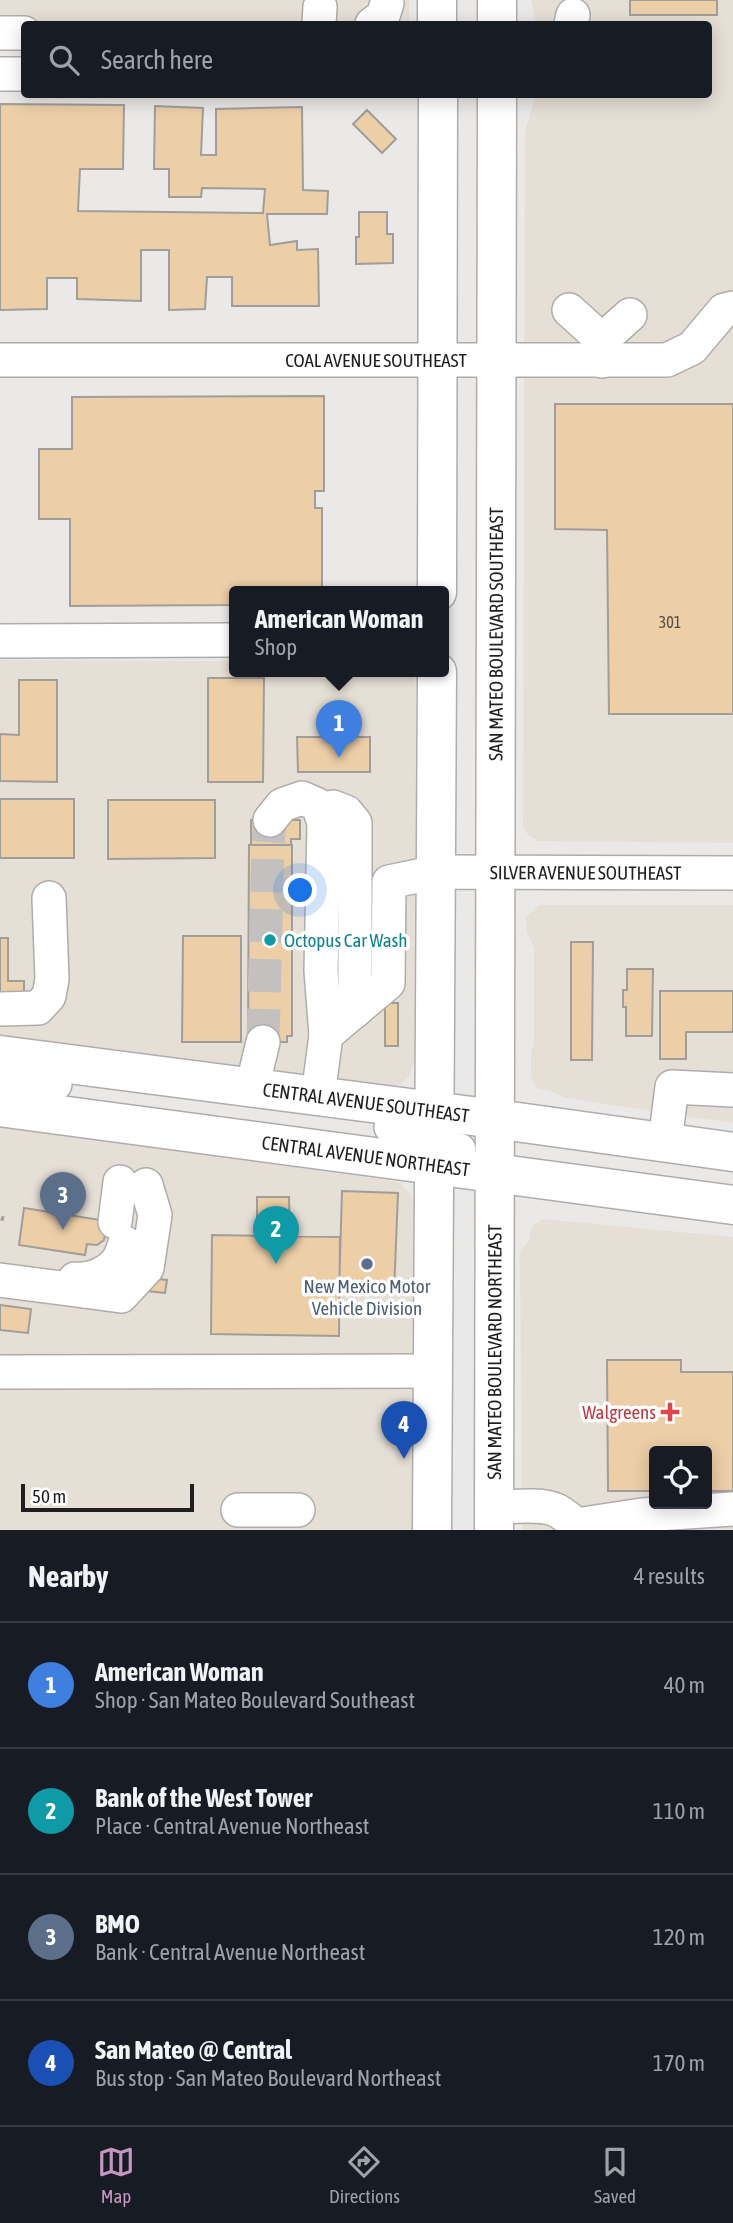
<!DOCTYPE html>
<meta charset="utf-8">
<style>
:root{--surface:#171b24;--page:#242831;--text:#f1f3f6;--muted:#9ea1a6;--line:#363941;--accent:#c795c2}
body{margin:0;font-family:"Asap Condensed",sans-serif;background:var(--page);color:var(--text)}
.controls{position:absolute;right:21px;bottom:21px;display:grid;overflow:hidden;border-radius:7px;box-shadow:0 4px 18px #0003}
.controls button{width:63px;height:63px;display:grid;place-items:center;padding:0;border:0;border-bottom:2px solid var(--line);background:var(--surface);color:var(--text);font:35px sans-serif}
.scale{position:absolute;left:21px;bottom:18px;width:173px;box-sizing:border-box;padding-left:7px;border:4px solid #201f1e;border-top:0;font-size:19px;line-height:24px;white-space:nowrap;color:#201f1e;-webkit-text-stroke:5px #fff;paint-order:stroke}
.you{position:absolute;left:301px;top:891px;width:24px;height:24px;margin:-18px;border:5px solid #fff;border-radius:50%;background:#1a73e8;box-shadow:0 0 0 10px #1a73e833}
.badge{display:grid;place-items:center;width:46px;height:46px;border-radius:50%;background:var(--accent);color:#fff;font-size:23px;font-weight:700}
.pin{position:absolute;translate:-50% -58px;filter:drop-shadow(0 2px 4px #0008)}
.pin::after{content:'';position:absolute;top:37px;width:24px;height:21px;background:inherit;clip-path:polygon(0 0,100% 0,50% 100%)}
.popup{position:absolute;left:229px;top:586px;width:220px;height:91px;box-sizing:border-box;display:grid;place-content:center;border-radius:7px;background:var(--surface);filter:drop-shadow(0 2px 5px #0005);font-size:23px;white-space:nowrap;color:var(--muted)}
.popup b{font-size:26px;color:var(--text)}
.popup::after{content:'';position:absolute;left:50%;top:100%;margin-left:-14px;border:14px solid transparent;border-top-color:var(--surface)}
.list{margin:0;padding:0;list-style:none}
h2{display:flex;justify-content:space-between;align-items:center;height:91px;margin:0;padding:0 28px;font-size:30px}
h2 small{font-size:23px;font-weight:400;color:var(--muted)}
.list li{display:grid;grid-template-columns:46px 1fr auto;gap:21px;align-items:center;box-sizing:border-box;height:126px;padding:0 28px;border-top:2px solid var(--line)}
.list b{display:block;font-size:26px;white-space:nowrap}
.list p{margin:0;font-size:23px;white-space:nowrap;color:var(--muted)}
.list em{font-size:23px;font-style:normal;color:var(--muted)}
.icon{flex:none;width:38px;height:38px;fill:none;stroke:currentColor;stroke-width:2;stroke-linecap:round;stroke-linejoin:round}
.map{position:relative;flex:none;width:733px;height:1530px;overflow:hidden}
.search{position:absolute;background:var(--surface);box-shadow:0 4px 18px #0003;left:21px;right:21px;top:21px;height:77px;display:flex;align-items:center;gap:18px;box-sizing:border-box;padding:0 24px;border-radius:7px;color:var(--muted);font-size:26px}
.sheet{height:595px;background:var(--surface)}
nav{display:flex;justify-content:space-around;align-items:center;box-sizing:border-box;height:98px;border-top:2px solid var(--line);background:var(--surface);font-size:19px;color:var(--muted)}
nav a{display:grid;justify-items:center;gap:4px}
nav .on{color:var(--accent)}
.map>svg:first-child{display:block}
.built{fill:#e6dfd6;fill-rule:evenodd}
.building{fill:#eccea7;stroke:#a09e9c;stroke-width:2}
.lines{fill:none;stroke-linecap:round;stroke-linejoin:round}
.minor-tunnel{stroke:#c2c1bf;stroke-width:33;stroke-dasharray:33 17;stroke-linecap:butt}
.minor-casing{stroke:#afadab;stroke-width:36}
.major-casing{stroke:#afadab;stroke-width:41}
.path{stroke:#a19f9e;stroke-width:4.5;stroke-dasharray:3.5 5;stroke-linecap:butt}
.minor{stroke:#fff;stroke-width:33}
.major{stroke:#fff;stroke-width:38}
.culture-dot{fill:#0f9aa8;stroke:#fff;stroke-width:2.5}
.service-dot{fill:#5c6f8a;stroke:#fff;stroke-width:2.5}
.health-dot{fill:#e0444e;stroke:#fff;stroke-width:2.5}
.labels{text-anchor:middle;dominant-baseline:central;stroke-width:7;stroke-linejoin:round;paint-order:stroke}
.number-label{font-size:16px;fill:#534b40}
.street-label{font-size:19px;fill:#201f1e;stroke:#fff}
.culture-label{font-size:19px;fill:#0d838f;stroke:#fff;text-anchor:start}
.service-label{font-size:19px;fill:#4e5e75;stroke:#fff}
.health-label{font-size:19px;fill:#be3a42;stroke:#fff;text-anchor:end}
</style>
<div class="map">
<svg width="733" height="1530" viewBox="0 0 733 1530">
<rect width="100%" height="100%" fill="#ebe9e7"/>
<path class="built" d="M0 0H409V24H24L0 49Z
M531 0H733V843L538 841 528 835 523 826 525 131 536 95 708 94V24H536Z
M0 660 234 661V672H411L416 685 415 1060 410 1075 401 1084 388 1088 0 1038Z
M539 905H733V1123L565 1098 551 1091 537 1088 531 1078V1052L534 1044V948L527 933 526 917Z
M0 1124 399 1182 413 1197 416 1218 414 1530H0Z
M543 1219 733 1237V1530H522L520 1251 529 1240 532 1226ZM654 1451H707V1504H654Z"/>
<path class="building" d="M630 0H717V15H630Z
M0 104 124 105 123 169H80L78 211 263 213 265 189 202 188 201 197H169V169H154L155 106 203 108 201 155H216V109L302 107 303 190 328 191 327 214H267L270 245 297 241V250L318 249 319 306H232V277H207L205 309 169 310V250H141V301L77 299V278H47V309L0 310Z
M367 110 396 139 382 153 353 124Z
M359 212H387V234H393V263L356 264V237H359Z
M324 396V491H315V508H322V592H234V605L70 606V519H39V449H72V397Z
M555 404H733V714H609L607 530 555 529Z
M208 678H264L263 782H208Z
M19 680H57V782L0 781V734L19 735Z
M297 737H370V772H298Z
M0 799H74V858H0Z
M108 800H215V858L108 859Z
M251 820H300V839H291V845H251Z
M249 845H292V1036H287V1042H251V1036H248Z
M183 936H241V1042H182Z
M0 938H8V981H24V1001L0 996Z
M571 942H593L592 1060H571Z
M627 969H653L652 1036H626V1007H623V990H627Z
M660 991H733V1032H686V1059H660Z
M385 1003H398V1046H385Z
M342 1191 398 1193 394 1294 339 1292Z
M257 1197H289L290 1236 257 1235Z
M24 1208 107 1221 104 1240 97 1245 87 1244 85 1255 19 1245Z
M212 1235 340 1237 339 1336 211 1334Z
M149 1278 167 1280 165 1293 147 1291Z
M0 1305 31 1309 28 1333 0 1330Z
M607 1360H681V1372H733V1491H707V1451H654V1491H608Z"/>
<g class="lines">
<path class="minor-tunnel" d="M263 1042 268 845 270 820"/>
<g class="minor-casing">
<g id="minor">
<path d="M319 24 320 7"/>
<path d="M372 24 383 16 387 3"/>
<path d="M571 24 573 15"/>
<path d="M0 33H24"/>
<path d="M0 74H24"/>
<path d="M569 310 602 340"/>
<path id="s1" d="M0 360H667L692 348 724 310 733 308"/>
<path d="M602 361V340L630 315"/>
<path d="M0 641 234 640"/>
<path d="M333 807 346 812 355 823V1011"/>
<path d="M270 820 282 805 302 798 318 805 324 823 321 971 326 1035"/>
<path d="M0 1009 38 1008 49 996 52 979 49 898"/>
<path d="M0 1083 55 1084"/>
<path d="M252 1088 263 1042"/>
<path id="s2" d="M318 1096 326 1035 388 983 389 882 437 872 733 873"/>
<path d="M391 1127 433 1144 459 1150"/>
<path d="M665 1142 672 1087 733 1090"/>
<path d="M115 1222 120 1182"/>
<path d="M75 1279C90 1281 109 1273 118 1260 121 1256 123 1249 125 1243"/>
<path d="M0 1280 84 1291 104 1285"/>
<path d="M84 1291 121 1296 147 1268 155 1215 146 1185"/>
<path d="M0 1372 433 1371"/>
<path d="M494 1507C511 1507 541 1503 556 1510 565 1514 574 1524 583 1530"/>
<path d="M238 1510H298"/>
<path d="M576 1525 642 1515 733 1509"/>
</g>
</g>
<g class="major-casing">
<g id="major">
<path d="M437 0V24"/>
<path d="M497 24V0"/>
<path d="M437 592 438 94"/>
<path id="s3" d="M0 1055 495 1119 733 1152"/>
<path id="s4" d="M0 1107 733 1205"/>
<path d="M432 1530 437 672"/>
<path id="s5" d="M494 1530 497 94"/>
</g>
</g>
<path class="path" d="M1 1218 4 1219"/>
<use href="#minor" class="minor"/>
<use href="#major" class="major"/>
</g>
<circle class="culture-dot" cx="270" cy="940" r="7"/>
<circle class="service-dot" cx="367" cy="1264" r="7"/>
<path class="health-dot" d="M666.5 1401.5h7v7h7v7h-7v7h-7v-7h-7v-7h7z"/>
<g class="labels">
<g class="number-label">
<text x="670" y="622">301</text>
</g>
<g class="street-label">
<text stroke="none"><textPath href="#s1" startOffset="376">COAL AVENUE SOUTHEAST</textPath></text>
<text stroke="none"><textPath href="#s5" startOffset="896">SAN MATEO BOULEVARD SOUTHEAST</textPath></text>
<text stroke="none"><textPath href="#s2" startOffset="441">SILVER AVENUE SOUTHEAST</textPath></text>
<text stroke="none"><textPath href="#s3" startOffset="369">CENTRAL AVENUE SOUTHEAST</textPath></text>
<text stroke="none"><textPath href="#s4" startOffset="369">CENTRAL AVENUE NORTHEAST</textPath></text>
<text stroke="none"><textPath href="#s5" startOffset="178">SAN MATEO BOULEVARD NORTHEAST</textPath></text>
</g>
<g class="culture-label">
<text x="284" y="940">Octopus Car Wash</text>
</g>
<g class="service-label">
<text x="367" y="1286">New Mexico Motor<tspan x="367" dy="22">Vehicle Division</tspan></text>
</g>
<g class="health-label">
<text x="656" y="1412">Walgreens</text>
</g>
</g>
</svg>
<div class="controls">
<button><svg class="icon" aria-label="locate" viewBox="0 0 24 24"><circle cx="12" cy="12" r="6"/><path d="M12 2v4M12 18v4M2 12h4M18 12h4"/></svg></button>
</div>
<div class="scale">50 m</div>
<div class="you"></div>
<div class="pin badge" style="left:339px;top:758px;background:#3f7fe0">1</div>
<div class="popup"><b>American Woman</b>Shop</div>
<div class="pin badge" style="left:276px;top:1264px;background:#0f9aa8">2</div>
<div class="pin badge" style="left:63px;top:1230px;background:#5c6f8a">3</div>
<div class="pin badge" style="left:404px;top:1459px;background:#1a4fb4">4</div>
<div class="search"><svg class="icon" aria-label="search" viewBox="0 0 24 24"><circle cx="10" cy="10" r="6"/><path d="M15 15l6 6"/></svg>Search here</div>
</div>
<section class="sheet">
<h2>Nearby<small>4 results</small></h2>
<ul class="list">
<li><span class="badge" style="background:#3f7fe0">1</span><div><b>American Woman</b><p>Shop · San Mateo Boulevard Southeast</p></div><em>40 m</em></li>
<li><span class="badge" style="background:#0f9aa8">2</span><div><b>Bank of the West Tower</b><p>Place · Central Avenue Northeast</p></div><em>110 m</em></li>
<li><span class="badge" style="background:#5c6f8a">3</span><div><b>BMO</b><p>Bank · Central Avenue Northeast</p></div><em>120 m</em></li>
<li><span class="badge" style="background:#1a4fb4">4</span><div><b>San Mateo @ Central</b><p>Bus stop · San Mateo Boulevard Northeast</p></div><em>170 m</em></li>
</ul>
</section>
<nav>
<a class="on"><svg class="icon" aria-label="map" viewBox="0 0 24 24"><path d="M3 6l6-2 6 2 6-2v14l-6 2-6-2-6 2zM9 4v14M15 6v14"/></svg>Map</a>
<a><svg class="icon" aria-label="directions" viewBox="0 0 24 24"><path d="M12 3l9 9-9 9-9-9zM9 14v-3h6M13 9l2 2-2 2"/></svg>Directions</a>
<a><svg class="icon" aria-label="saved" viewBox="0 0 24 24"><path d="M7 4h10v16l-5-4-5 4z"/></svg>Saved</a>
</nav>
